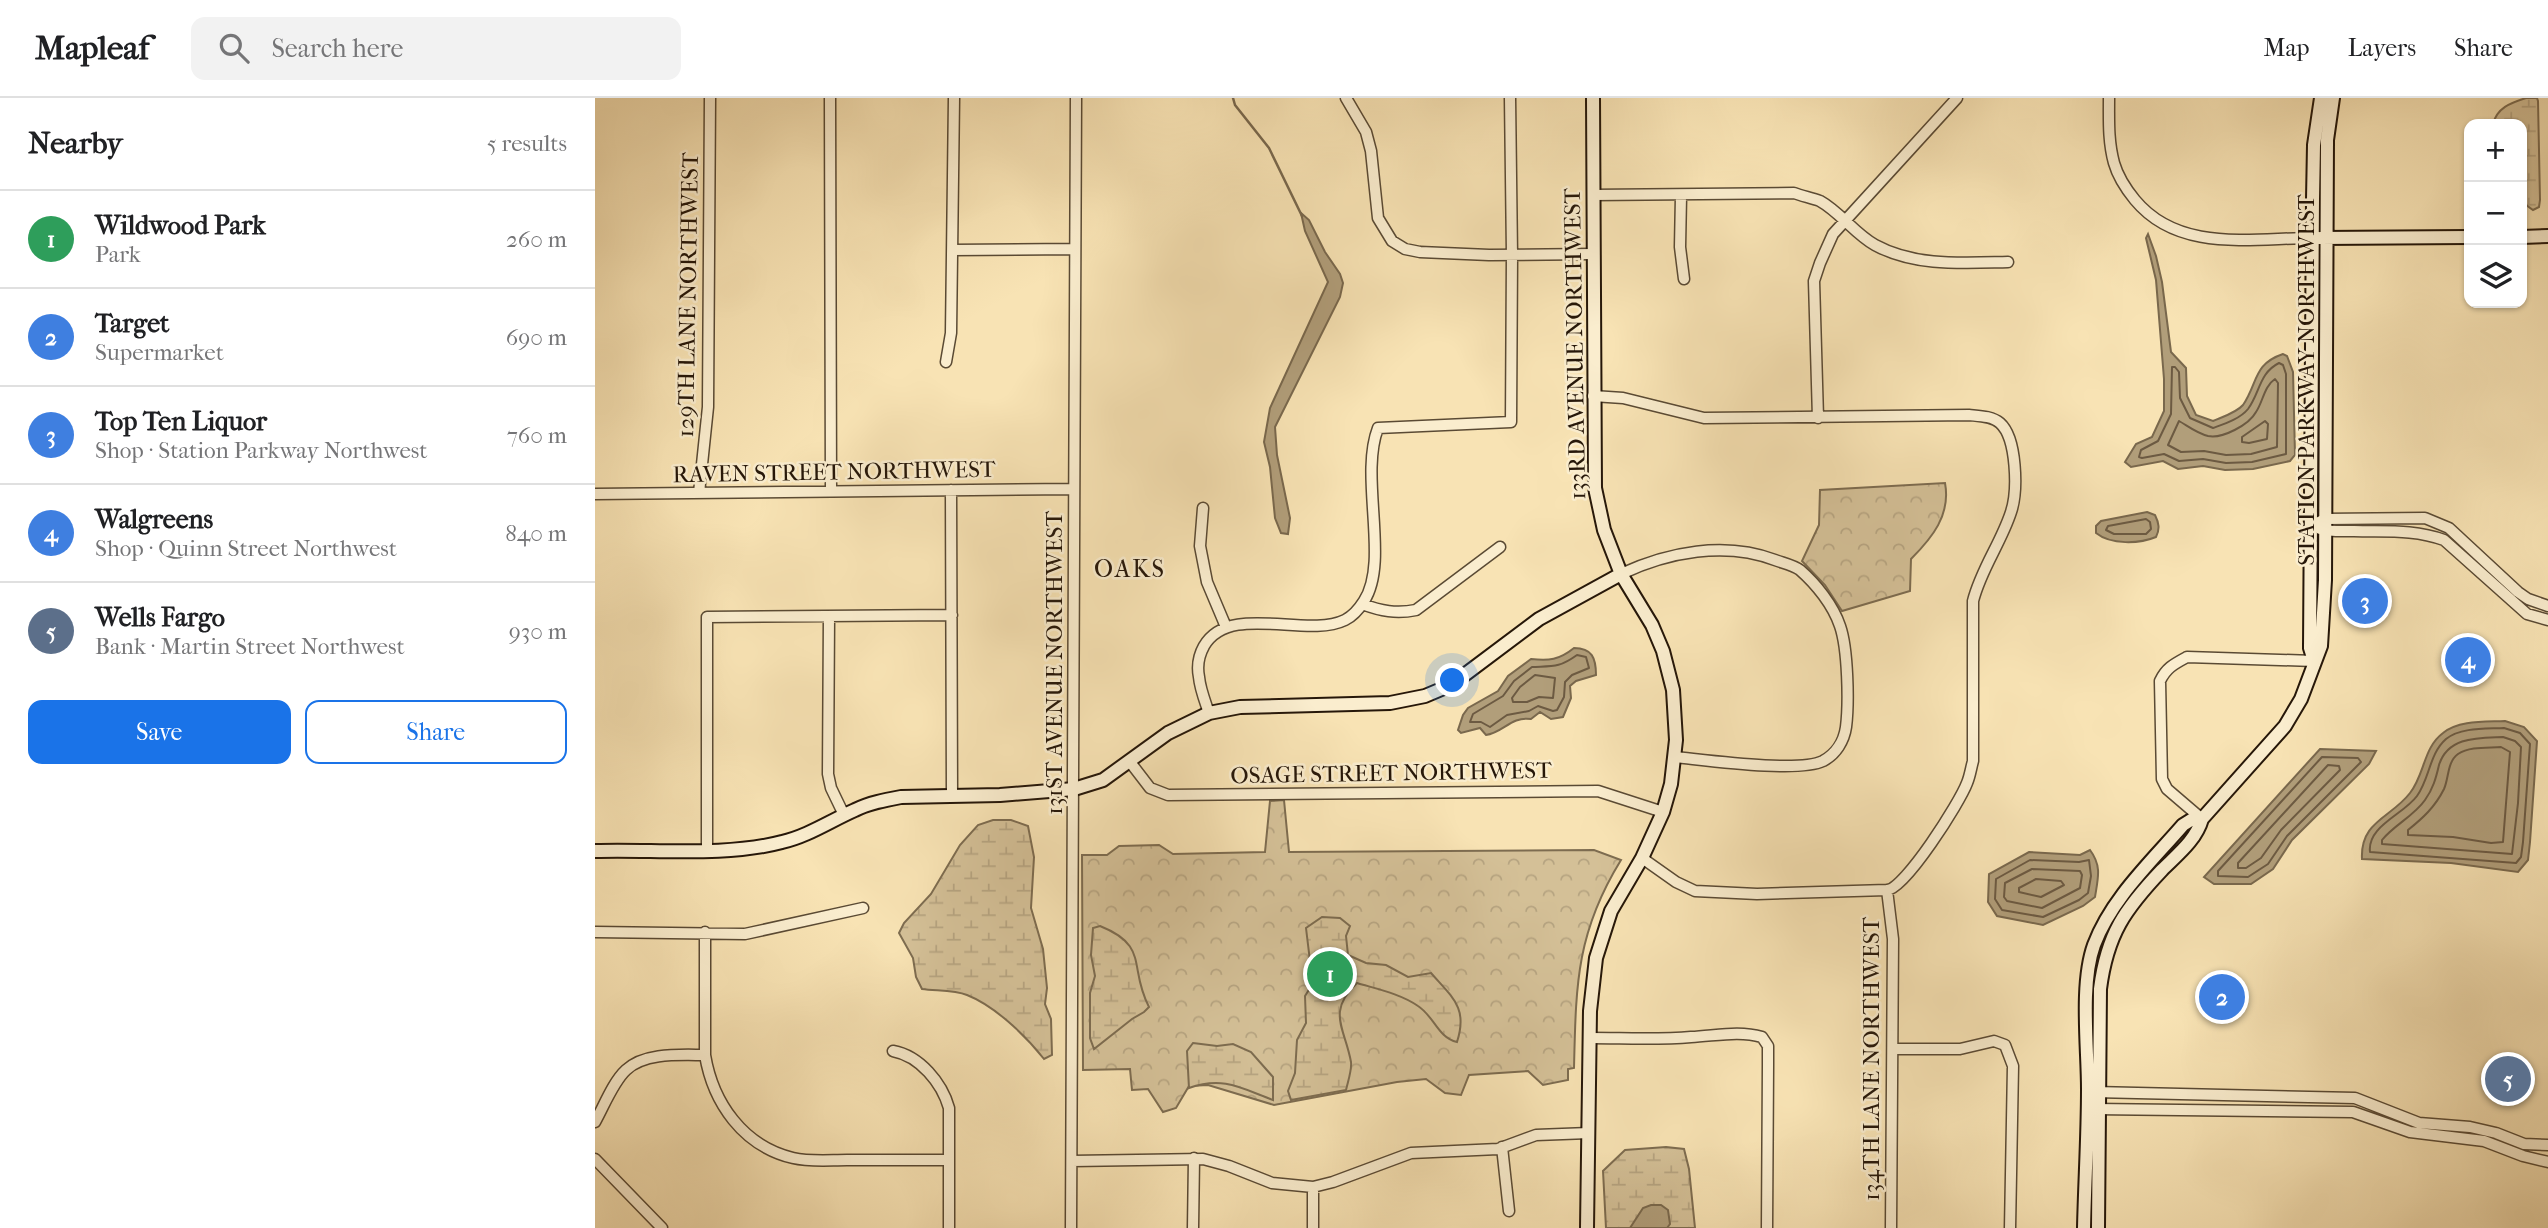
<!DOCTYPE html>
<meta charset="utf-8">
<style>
:root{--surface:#fff;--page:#f2f2f2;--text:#202124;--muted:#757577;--line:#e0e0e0;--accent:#1a73e8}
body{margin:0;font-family:"IM FELL French Canon",serif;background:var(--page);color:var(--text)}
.controls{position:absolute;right:21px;top:21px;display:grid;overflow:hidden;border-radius:14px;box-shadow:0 2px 5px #0004}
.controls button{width:63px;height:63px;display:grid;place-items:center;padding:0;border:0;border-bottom:2px solid var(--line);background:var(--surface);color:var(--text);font:35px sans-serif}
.you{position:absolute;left:858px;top:583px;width:24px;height:24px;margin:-18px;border:5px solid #fff;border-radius:50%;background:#1a73e8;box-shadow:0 0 0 10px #1a73e833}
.badge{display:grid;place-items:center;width:46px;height:46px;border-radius:50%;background:var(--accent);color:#fff;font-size:23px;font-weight:700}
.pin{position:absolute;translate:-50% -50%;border:4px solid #fff;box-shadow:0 2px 7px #0006}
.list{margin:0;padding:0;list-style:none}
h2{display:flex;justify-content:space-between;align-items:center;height:91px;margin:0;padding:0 28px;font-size:30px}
h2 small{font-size:23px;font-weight:400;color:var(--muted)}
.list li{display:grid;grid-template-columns:46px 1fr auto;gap:21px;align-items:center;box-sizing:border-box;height:98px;padding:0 28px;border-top:2px solid var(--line)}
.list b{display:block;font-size:26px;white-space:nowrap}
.list p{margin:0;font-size:23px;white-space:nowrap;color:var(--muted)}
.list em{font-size:23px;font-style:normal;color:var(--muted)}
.actions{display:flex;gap:14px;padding:21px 28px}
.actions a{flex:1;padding:16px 0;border:2px solid var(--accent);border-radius:14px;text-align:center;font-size:24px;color:var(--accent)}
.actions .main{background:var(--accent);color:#fff}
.icon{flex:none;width:38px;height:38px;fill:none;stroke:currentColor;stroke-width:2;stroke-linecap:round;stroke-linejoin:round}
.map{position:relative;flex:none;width:1953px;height:1130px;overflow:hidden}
header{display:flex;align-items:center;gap:42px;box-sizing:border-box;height:98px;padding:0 35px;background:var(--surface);border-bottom:2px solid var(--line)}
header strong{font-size:33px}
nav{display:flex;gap:38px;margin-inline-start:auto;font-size:24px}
.search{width:490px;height:63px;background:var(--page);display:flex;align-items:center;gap:18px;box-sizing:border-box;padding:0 24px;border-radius:14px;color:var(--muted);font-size:26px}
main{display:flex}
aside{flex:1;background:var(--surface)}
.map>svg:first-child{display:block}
.forest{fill:url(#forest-crowns);stroke:#7d6c50;stroke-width:2}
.wetland{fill:url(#wetland-marsh);stroke:#7d6c50;stroke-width:2}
.water{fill:#b19e7a;stroke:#79684d;stroke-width:2}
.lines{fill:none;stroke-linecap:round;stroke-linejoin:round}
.shore{stroke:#6c5a42;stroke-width:2}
.stream{stroke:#79684d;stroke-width:2.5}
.street-casing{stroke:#5a4a34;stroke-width:13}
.secondary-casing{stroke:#261709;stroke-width:16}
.street{stroke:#faedce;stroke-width:10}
.secondary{stroke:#faedce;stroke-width:12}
.labels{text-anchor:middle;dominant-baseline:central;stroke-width:5;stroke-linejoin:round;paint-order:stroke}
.street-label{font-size:23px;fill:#261709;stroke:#faedce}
.neighbourhood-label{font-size:24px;letter-spacing:2px;fill:#261709;stroke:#faedce}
</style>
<header>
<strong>Mapleaf</strong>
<div class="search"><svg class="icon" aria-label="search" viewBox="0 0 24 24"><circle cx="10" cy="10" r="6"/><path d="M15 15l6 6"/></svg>Search here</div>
<nav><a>Map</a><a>Layers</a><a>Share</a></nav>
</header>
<main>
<aside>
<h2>Nearby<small>5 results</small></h2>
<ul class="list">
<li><span class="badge" style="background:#2e9e5b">1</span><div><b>Wildwood Park</b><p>Park</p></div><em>260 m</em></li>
<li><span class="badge" style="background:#3f7fe0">2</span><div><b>Target</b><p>Supermarket</p></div><em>690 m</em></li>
<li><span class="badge" style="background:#3f7fe0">3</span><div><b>Top Ten Liquor</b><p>Shop · Station Parkway Northwest</p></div><em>760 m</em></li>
<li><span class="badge" style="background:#3f7fe0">4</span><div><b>Walgreens</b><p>Shop · Quinn Street Northwest</p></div><em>840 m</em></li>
<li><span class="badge" style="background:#5c6f8a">5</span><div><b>Wells Fargo</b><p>Bank · Martin Street Northwest</p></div><em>930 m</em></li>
</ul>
<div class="actions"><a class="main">Save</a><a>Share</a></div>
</aside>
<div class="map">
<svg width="1953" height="1130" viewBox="0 0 1953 1130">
<defs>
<pattern id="forest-crowns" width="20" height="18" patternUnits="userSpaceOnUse" patternTransform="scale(1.75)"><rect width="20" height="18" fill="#d4c097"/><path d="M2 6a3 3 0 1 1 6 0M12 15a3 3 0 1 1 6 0" fill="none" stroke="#b6a481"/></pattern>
<pattern id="wetland-marsh" width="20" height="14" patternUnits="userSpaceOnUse" patternTransform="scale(1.75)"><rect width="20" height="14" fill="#d4c097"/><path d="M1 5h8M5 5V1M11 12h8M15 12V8" fill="none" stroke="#b6a481"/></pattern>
</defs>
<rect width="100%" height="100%" fill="#f8e3b4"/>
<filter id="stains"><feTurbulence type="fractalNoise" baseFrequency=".00286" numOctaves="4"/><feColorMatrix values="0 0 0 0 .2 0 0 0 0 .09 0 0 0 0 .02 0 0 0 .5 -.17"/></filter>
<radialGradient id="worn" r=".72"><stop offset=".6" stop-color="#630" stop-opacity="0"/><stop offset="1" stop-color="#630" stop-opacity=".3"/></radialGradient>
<path class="forest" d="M1350 385C1356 417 1337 440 1316 461L1315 493 1247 513 1230 487 1207 463 1224 427 1225 392Z
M689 702 694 754 999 752 1026 762C981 835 981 887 979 970L973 971V982L948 987 933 973 874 977 866 997 850 995 831 981 802 984 679 1007 613 987 594 988 581 1010 568 1014 553 991 537 992 535 971 488 972 487 757H512L524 748 564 747 578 756 670 754 675 703Z"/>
<path class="wetland" d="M1931 0H1942L1943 3 1945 102 1944 109 1938 112 1927 104V26H1898C1902 10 1915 5 1931 0Z
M398 722H416L433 728 439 759 436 810 448 851 452 890 450 906 456 921 457 957 449 961C431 938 400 908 372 897 359 892 341 893 327 891L321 879 318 860 304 835 309 825 336 796 365 747 383 727Z
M727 819 745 820 755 828 751 838 753 857 771 865 791 867 813 879 836 875C858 900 873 910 862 944 843 940 839 918 823 908 806 896 782 891 762 885 731 914 750 930 756 964 757 972 753 983 751 992L696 1002 693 993 700 975 702 942 711 925 710 898 722 879 715 863 711 830Z
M505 828C555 848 533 869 554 909L549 914 537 921 499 951 495 940V895L500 878 496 857 498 830Z
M598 945 622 948 638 946 656 954 678 979V1002C646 990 628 978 594 990L592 953Z
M1071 1049 1089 1051 1094 1071 1100 1130H1011L1008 1073 1030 1052Z"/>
<path class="water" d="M706 115 714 122 730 154 745 176 748 185 745 199 680 329 682 357 695 420 693 436 686 435 680 420 675 369 669 344 675 310 733 184 710 133Z
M1553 136 1561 158 1567 184 1576 254 1591 270 1592 298 1601 317 1618 323C1627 319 1641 315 1648 307 1663 285 1658 266 1688 256L1692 258 1698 274 1700 357 1695 363 1658 371 1630 372 1608 368 1583 371 1568 363 1536 369 1530 364 1541 346 1557 339 1569 313V281L1561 182 1551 140Z
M1552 414 1560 417C1564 425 1565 431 1561 439 1544 446 1516 447 1501 435V428L1506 423Z
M979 550C997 550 1001 560 1001 577L981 583 975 588 976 600 968 619 956 621 945 614 936 621C916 618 908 635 891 637L885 630 866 635 863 632 868 617 873 610 903 593 913 578 936 561C954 563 964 562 979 550Z
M1910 623 1929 629 1942 643 1935 744 1933 762 1923 774 1856 765 1767 761C1765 723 1796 720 1815 695 1830 676 1828 650 1848 635 1864 622 1890 624 1910 623Z
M1725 651 1781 653 1774 666 1697 742 1678 771 1656 786H1619L1609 779Z
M1495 752C1507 768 1503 780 1500 799L1488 808 1448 827 1402 818 1393 804 1394 776 1434 754 1485 757Z
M1056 1107H1066L1073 1112 1075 1126 1072 1130H1035L1048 1110Z"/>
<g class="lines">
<path class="shore" d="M1684 265 1688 267 1691 276V356L1657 364 1631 365 1608 361 1584 363 1569 356 1547 360 1544 359 1546 352 1563 343 1576 316 1577 269H1580L1584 274 1585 300 1595 320 1618 330C1629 326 1645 321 1653 311 1665 295 1664 275 1684 265Z
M1680 281 1683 285 1682 349 1656 356 1631 357 1609 353 1586 354 1573 347 1584 323C1593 328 1601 335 1613 338 1627 341 1654 327 1661 314 1668 304 1669 288 1680 281Z
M1670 323 1673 326 1672 341 1654 345 1647 344V339Z
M1551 421 1555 424 1556 431 1551 436H1519L1511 432 1513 428Z
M982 557 991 559 994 570 977 577 970 584 969 599 962 612 958 613 943 608 934 613 912 617 895 629 886 624H875L878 616 908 598 919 583 937 569C958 568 964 570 982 557Z
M940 577 960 580 958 600 944 599 932 604H918L917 600 925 589Z
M1909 630 1925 635 1935 646 1928 744 1926 759 1921 765 1775 754C1772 728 1808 717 1822 698 1835 680 1834 656 1851 641 1866 629 1891 631 1909 630Z
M1908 639 1920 643 1926 649 1923 705 1917 756 1787 746V742C1799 727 1819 718 1830 702 1838 691 1841 680 1844 667 1853 638 1884 640 1908 639Z
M1906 649 1915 654 1908 744 1896 745 1858 739 1813 737V732C1828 720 1840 709 1849 691 1854 680 1852 664 1863 656 1875 648 1893 650 1906 649Z
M1727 659 1763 660 1766 664 1692 738 1673 766 1653 779 1623 778V773Z
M1733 667 1744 668 1745 672 1686 732 1666 760 1651 770H1643V765Z
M1435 762 1484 764 1494 762 1496 778 1493 795 1484 802 1448 819 1407 812 1400 801 1401 781Z
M1437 771 1485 773 1487 777 1485 790 1447 810 1412 803 1409 799 1410 785Z
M1441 781 1466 783 1469 787 1446 799 1424 794V790Z"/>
<path class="stream" d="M638 0 640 7 674 50 707 118"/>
<g class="street-casing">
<path id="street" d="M235 0 236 393
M751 0 771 34 776 53 783 120 797 143 810 151 825 154 894 157 998 156
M1514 0C1514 22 1513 43 1519 65 1523 79 1531 91 1540 102 1584 155 1656 140 1717 140
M998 97 1199 95C1207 98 1217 100 1225 103 1245 114 1260 136 1280 147 1320 169 1369 165 1413 164
M1086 98 1085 149 1089 181
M357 152 480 151
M351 264 356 235 359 0
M998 298 1028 300 1109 320 1374 317C1384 318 1397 318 1405 325 1422 340 1423 393 1416 414 1406 445 1386 471 1378 503V663C1376 670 1375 678 1372 685 1365 704 1310 791 1292 792L1162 796 1100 793 1081 784 1047 760
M1223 320 1219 183 1225 165 1238 136 1362 0
M356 392 357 698
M104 395 113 309 115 0
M0 396 479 391
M608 410 605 448 612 484 631 529
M1716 428 1730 421 1830 420 1854 430 1923 494 1933 501 1953 508
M1725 431C1736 434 1748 433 1759 433 1790 434 1819 431 1849 442L1932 516 1953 522
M1026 476C1073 454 1130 443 1180 462 1188 465 1198 467 1205 472 1221 486 1238 507 1245 528 1253 551 1254 605 1251 629 1249 643 1241 656 1228 663 1203 675 1111 662 1080 659
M767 506C786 513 801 516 821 512L905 449
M234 518 233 676 236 690 249 717
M614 615C610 603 605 591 604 579 602 569 604 557 609 548 635 504 711 541 750 522 758 518 764 511 769 503 795 463 764 379 783 330L916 324 917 157 915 0
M535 664 555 690 573 697 1003 693 1068 714
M1607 721 1572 691 1567 681 1565 583C1571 570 1579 566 1592 559L1719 563
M112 752V519L357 517
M1292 792 1298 841 1296 1130
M0 834 150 836 268 810
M110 834V957C118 1005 148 1048 198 1060 215 1064 234 1062 252 1062 286 1062 320 1062 353 1062
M996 940C1029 940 1063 942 1096 939 1120 938 1144 932 1167 939L1173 948V967L1172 1130
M1298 951H1365L1399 943 1410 947 1418 968 1415 1130
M298 953C325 958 347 985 354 1010V1130
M1499 994 1760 1000 1824 1025 1875 1029 1901 1035 1929 1046 1953 1047
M1499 1011 1758 1014 1815 1034 1889 1043 1928 1058 1953 1064
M0 1024C9 1008 18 984 31 972 50 954 86 957 110 957
M907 1049 914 1113
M0 1061 67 1130
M477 1063 608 1061 634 1068 677 1085 718 1089 738 1084 816 1055 903 1051 941 1037 994 1035
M718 1089V1130
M476 1130 481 0
M598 1130 599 1060"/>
</g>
<g class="secondary-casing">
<path id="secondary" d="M1927 139 1953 138
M1725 140 1874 139
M1719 563 1715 550 1718 101 1719 47 1726 0
M0 753C58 751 131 759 187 744 213 738 235 723 260 712 274 705 290 702 306 699L405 697 479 691 508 682 573 635 614 615 645 609 795 605 830 598 856 587 944 521 1026 476
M992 1130 995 913 1001 860 1016 813 1047 760 1068 714 1076 686 1081 642 1078 592 1068 553 1057 527 1026 476 1009 432 1000 390 998 0
M1489 1130C1490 1084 1493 1037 1493 991 1493 949 1485 886 1499 847 1516 801 1556 764 1588 727L1596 722 1607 721
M1503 1130 1505 891C1512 836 1530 811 1567 772 1583 756 1601 742 1607 721L1690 628 1706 601 1726 548 1730 482 1732 42 1738 0"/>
</g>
<use href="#street" class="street"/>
<use href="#secondary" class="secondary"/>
</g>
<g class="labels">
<g class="street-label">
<text transform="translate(93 197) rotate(-89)">129TH LANE NORTHWEST</text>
<text transform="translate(980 246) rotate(-91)">133RD AVENUE NORTHWEST</text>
<text transform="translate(1711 282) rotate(-90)">STATION PARKWAY NORTHWEST</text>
<text transform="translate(239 374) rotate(-1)">RAVEN STREET NORTHWEST</text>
<text transform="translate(459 565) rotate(-90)">131ST AVENUE NORTHWEST</text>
<text transform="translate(796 675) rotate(-1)">OSAGE STREET NORTHWEST</text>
<text transform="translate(1276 961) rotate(-90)">134TH LANE NORTHWEST</text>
</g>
<g class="neighbourhood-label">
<text x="535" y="471">OAKS</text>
</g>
</g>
<rect width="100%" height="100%" filter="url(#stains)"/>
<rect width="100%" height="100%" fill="url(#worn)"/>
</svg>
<div class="controls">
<button>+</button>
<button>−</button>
<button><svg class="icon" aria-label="layers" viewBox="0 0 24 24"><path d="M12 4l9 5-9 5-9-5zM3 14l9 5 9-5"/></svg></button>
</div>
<div class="you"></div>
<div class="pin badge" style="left:735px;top:876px;background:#2e9e5b">1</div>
<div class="pin badge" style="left:1627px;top:899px;background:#3f7fe0">2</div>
<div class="pin badge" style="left:1770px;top:503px;background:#3f7fe0">3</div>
<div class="pin badge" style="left:1873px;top:562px;background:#3f7fe0">4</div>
<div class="pin badge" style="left:1913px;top:981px;background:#5c6f8a">5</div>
</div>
</main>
